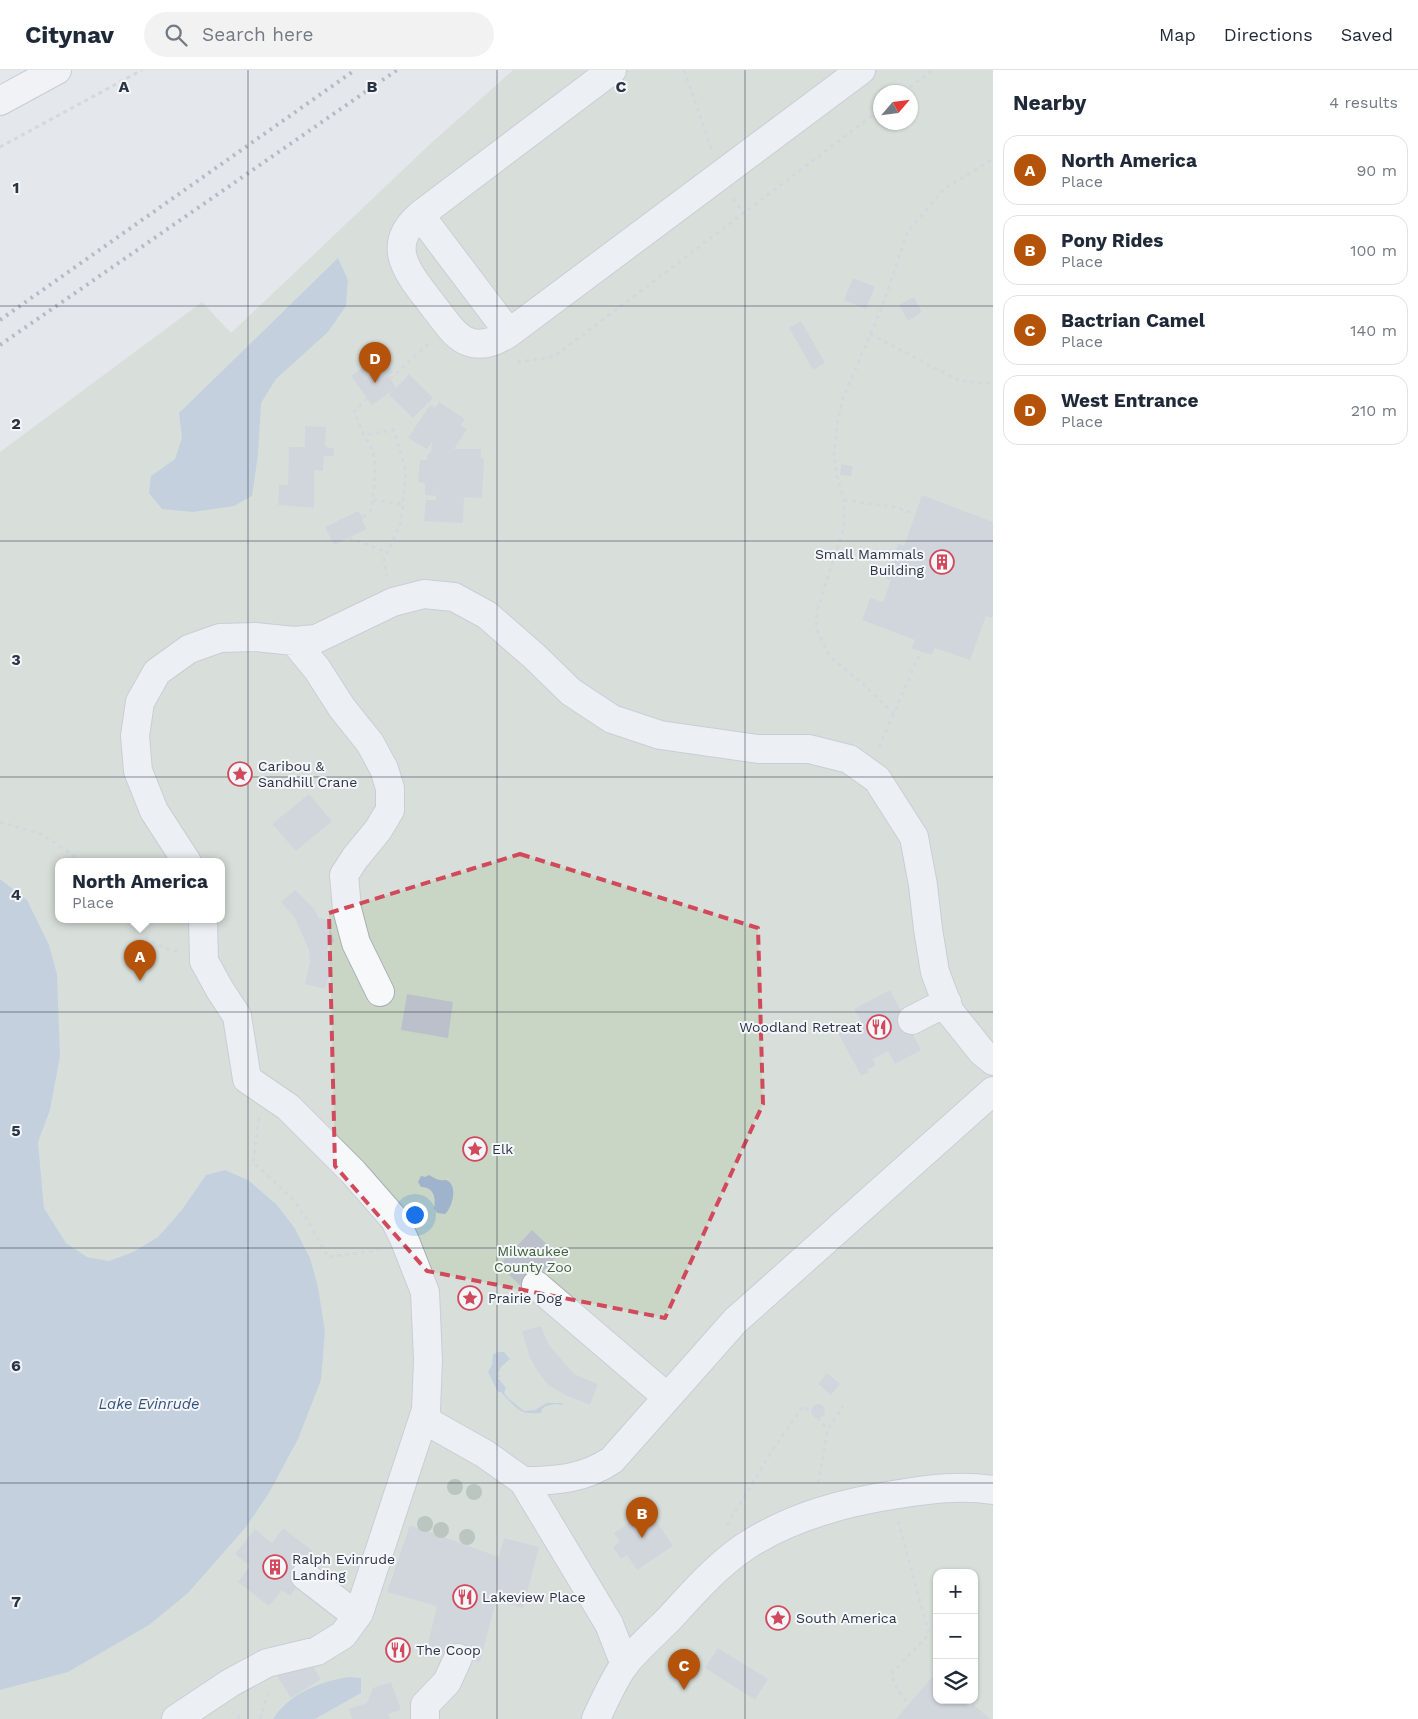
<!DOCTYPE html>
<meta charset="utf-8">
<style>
:root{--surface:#fff;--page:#f2f2f3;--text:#1f2937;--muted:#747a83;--line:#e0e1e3;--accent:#b45309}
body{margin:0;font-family:"Work Sans",sans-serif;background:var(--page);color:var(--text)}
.controls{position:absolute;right:15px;bottom:15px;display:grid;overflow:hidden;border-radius:10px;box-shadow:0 1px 4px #0004}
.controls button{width:45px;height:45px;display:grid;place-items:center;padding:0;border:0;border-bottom:1px solid var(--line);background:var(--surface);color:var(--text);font:25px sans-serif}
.compass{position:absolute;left:873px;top:15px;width:45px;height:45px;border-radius:50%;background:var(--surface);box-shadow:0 1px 4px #0004;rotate:62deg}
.you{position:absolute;left:414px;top:1144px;width:18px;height:18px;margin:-12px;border:4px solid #fff;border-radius:50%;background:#1a73e8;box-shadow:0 0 0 8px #1a73e833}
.badge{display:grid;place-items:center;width:32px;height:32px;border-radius:50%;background:var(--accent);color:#fff;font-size:16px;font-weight:700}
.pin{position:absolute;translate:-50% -41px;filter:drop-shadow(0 1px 2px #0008)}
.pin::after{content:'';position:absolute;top:26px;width:18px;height:15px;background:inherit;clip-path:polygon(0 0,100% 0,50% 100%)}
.popup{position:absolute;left:55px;top:788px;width:170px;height:65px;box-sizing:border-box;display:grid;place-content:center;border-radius:10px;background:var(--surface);filter:drop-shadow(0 1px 4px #0005);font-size:16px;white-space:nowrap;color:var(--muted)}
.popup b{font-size:19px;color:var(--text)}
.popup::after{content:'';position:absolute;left:50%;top:100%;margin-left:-10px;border:10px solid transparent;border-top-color:var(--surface)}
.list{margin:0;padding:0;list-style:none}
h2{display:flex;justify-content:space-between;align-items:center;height:65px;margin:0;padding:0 20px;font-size:21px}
h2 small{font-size:16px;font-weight:400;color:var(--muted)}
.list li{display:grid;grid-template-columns:32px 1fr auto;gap:15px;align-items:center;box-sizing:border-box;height:70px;margin:0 10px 10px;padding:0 10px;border:1px solid var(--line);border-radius:15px}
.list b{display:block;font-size:19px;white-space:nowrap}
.list p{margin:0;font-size:16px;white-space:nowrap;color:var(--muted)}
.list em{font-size:16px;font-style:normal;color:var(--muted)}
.icon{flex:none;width:28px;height:28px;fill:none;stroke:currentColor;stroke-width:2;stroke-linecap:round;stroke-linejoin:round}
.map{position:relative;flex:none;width:993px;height:1649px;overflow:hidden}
header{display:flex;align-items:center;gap:30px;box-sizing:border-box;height:70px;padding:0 25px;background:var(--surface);border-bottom:1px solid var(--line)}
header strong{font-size:24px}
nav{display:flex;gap:28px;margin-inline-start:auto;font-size:18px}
.search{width:350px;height:45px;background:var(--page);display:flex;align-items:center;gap:12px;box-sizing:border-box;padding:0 18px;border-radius:28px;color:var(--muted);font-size:19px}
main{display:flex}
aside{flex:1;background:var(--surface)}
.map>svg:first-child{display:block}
.green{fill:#c9d6c5;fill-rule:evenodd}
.water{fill:#9fb4cc}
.building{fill:#bbc0ca}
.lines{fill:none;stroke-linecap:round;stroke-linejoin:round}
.minor-casing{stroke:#a9aeb7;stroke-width:30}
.major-casing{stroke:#a3abb8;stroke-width:30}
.path{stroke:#c2c5cb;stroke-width:3;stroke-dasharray:4 4;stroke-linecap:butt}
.minor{stroke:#f7f8fa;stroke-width:28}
.major{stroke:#fff;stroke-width:28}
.rail{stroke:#7d8696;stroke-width:4;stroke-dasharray:2.5 5;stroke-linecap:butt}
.tree{fill:#899d89}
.marked{fill:none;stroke:#d1495b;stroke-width:4;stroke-dasharray:10 6;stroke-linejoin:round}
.grid{fill:none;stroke:#2b3445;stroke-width:1;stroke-opacity:0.55}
.labels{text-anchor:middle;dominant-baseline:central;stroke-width:4;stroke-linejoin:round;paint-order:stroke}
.poi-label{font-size:14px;fill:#2b3445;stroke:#f4f6f9;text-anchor:start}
.park-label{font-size:14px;fill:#3f6138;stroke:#f4f6f9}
.water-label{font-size:15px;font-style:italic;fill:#34527a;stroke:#f4f6f9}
.grid-label{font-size:16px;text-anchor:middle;font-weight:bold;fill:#2b3445;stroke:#f4f6f9;stroke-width:4;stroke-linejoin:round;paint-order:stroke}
</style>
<header>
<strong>Citynav</strong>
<div class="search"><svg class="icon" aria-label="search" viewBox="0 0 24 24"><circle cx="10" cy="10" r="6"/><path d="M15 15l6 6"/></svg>Search here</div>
<nav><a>Map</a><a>Directions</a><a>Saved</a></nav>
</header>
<main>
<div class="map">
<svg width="993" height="1649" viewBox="0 0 993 1649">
<rect width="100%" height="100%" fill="#e4e7ec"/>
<path class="green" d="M513 0H993V1649H0V382L202 232 231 263 429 75ZM881 22H911V52H881ZM59 792H221V850H59ZM937 1503H974V1630H937Z"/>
<path class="water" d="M338 188 348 210 346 236 328 262 276 309 261 333 258 385 252 426 234 436 193 442 162 439 149 423 151 406 175 389 182 368 179 343Z
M0 809 27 830 49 875 57 904 60 986 50 1040 38 1072 44 1138 66 1173 87 1187 109 1191 133 1182 158 1167 181 1141 206 1105 225 1100 248 1110 276 1134 294 1157 310 1188 318 1217 325 1262 321 1310 298 1369 269 1423 246 1457 188 1523 149 1555 68 1602 0 1620Z
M429 1105C433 1107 437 1110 440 1110 445 1111 444 1109 448 1111 458 1117 452 1138 445 1144L437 1143 434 1138C436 1128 434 1117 421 1117L418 1112 421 1106 425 1107Z
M499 1282H504L510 1289 501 1297 498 1304 500 1306 498 1308 506 1318 504 1323 508 1328 524 1341 535 1340 547 1333H562L563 1335 555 1334 546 1336 542 1339 541 1343C536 1343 526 1344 521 1341 516 1338 505 1327 501 1322H498L488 1302 492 1295 493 1284Z
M349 1607 361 1608V1623L315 1649H273C289 1624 320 1611 349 1607Z"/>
<path class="building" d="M853 208 875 217 866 239 844 230Z
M914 227 922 242 908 251 899 235Z
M801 251 825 293 813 300 789 258Z
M381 284 393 302 388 306 396 318 409 304 433 328 413 348 389 325 393 320 372 335 351 306Z
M439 332 465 349 461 355 467 359 454 379H481V388H484L482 428 464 427 463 453 424 451 426 430H436V426L425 425V413L418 412 420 390H427L428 383H431L432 372 427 379 408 368 430 335 435 338Z
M305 356 326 357 325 375 328 378H334V386H324L323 401 314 400V438L278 435 279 415H288L289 377H305Z
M841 394 853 396 851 406 840 405Z
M922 425 993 452V544L992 548 986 546 970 590 935 578 931 585 914 579 911 578 915 570 862 550 870 528 883 532 891 510 885 508 898 474 904 476Z
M358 441 364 449 362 450 367 459 334 475 325 457Z
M309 724 332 751 296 781 272 754Z
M295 820 314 839 319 848 327 850 334 871 327 878 331 890 329 906 325 919 305 914 310 892 309 880 295 848 281 832Z
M890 920 921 980 895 994 888 981 872 989 876 995 867 1000 869 1002 861 1006 838 963 861 951 854 939Z
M407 924 453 932 448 968 401 960Z
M532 1160 558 1185 525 1220 499 1195Z
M541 1256 548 1274 574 1304 598 1314 590 1335 565 1325 548 1315 538 1302 530 1288 522 1261Z
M827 1303 840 1314 831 1325 818 1314Z
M811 1341a7 7 0 1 1 14 0a7 7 0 1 1-14 0Z
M649 1440 673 1476 637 1500 627 1485 621 1489 613 1477 620 1472 614 1463Z
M410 1455 499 1487 504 1468 539 1477 523 1538 496 1531 480 1592 427 1578 437 1536 387 1522Z
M283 1458 313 1481 301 1498 305 1506 290 1526 282 1520 269 1536 238 1512 250 1496 235 1484 255 1459 272 1473Z
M388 1570 411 1582 407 1590 384 1579Z
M718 1578 768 1609 755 1630 705 1598Z
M306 1585 321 1609 291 1628 276 1604Z
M933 1606 937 1609V1630H961L969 1637 973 1634 990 1649H896Z
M391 1612 401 1640 388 1644 390 1649H352L349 1639 367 1633 373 1618Z"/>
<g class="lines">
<g class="minor-casing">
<path id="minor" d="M612 0 420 145 509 263 861 0
M420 145C382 178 411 206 434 237 444 249 454 267 469 272 483 277 497 271 509 263
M294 571 317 599 342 638 370 673 384 699 390 718V740L378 760 355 788 344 805 347 839 356 873 380 922
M187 792 154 741 138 701 135 666 140 632 157 602 189 579 220 568 255 567 294 571 316 569 393 532 424 524 454 527 487 545 534 586 571 622 612 649 660 665 758 679H809L849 689 877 709 914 767 923 815 928 859 935 902 950 942 982 982 993 991
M912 950 947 932
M536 1215 667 1327
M423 1349 485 1384 523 1411 609 1554 625 1595
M523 1411C556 1411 584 1409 612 1390L735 1251 993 1021
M305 1506 357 1546
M176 1649 230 1613 267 1593 317 1581 343 1565 359 1543 426 1340 428 1290 425 1222 405 1171 395 1150 353 1102 288 1037 247 1009 237 946 220 920 204 891 203 850
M425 1649V1635L447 1612 458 1588
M596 1649C604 1631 613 1612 624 1595 637 1579 654 1564 669 1549 693 1523 716 1496 746 1476 792 1446 845 1432 899 1424 930 1419 961 1415 993 1420"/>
</g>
<g class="major-casing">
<path id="major" d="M0 31 57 0"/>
</g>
<path class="path" d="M684 0 712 80
M903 22 933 0
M0 77 142 0
M733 129 744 143
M870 264 958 310 977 313H993
M517 292 547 288 559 283 881 39
M390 309 428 274
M367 328 354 342 364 365 394 360 406 402 401 452 384 490 387 506
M373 430 402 434
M844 430 894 437 913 443
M363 447 370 442C374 427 378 393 372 379 370 374 366 370 364 365
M349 468 387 482
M894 644 863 614 829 586 816 557 817 541 844 457V430L836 403 834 384 837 354 843 328 882 237 908 161 944 119 993 89
M879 677 919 586
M0 752 41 764 66 780 82 792
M128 850C144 867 155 876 178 882
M259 1048 253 1092 294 1130 306 1148 328 1187 379 1180
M818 1413 828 1359 843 1336
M898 1451 929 1564 891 1604 897 1619 907 1632
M727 1455 774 1378 803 1336 814 1344 828 1359
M238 1649 240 1640
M260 1649 268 1623"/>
<use href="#minor" class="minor"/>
<use href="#major" class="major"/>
<path class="rail" d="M0 250 355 0
M0 275 397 0"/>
</g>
<g class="tree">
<circle cx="455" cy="1417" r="8"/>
<circle cx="474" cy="1422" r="8"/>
<circle cx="425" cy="1454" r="8"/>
<circle cx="441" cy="1460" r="8"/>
<circle cx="467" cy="1467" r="8"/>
</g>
<path d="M0 0H993V1649H0ZM520 784 758 858 763 1034 665 1248 427 1201 335 1096 329 843Z" fill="#e4e7ec" fill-opacity=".55" fill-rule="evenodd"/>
<path class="marked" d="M520 784 758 858 763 1034 665 1248 427 1201 335 1096 329 843Z"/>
<path class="grid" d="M248 0V1649M497 0V1649M745 0V1649M0 236H993M0 471H993M0 707H993M0 942H993M0 1178H993M0 1413H993"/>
<defs>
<g id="building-ring" transform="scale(1.25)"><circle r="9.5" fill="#f4f6f9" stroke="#d1495b" stroke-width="1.5"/><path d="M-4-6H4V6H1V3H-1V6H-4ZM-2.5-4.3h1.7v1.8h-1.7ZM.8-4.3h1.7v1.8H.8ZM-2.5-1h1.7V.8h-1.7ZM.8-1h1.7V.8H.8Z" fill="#d1495b"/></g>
<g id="sight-ring" transform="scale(1.25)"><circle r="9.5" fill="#f4f6f9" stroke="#d1495b" stroke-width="1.5"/><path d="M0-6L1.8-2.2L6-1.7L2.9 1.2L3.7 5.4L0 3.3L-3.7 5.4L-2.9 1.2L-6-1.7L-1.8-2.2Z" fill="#d1495b"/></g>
<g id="restaurant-ring" transform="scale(1.25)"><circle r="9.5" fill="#f4f6f9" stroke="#d1495b" stroke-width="1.5"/><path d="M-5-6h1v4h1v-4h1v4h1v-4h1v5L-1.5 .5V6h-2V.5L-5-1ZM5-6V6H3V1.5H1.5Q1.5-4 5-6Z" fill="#d1495b"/></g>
</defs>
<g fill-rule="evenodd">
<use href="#building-ring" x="942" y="492"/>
<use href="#sight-ring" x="240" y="704"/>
<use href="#restaurant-ring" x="879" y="957"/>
<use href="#sight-ring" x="475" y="1079"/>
<use href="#sight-ring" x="470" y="1228"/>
<use href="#building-ring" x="275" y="1497"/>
<use href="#restaurant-ring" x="465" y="1527"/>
<use href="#sight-ring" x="778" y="1548"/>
<use href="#restaurant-ring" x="398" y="1580"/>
</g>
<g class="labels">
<g class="poi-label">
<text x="924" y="484" text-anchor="end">Small Mammals<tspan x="924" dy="16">Building</tspan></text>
<text x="258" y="696">Caribou &amp;<tspan x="258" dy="16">Sandhill Crane</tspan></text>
<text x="862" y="957" text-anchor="end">Woodland Retreat</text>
<text x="492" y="1079">Elk</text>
<text x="488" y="1228">Prairie Dog</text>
<text x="292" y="1489">Ralph Evinrude<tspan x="292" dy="16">Landing</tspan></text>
<text x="482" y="1527">Lakeview Place</text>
<text x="796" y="1548">South America</text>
<text x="416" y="1580">The Coop</text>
</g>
<g class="park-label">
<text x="533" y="1181">Milwaukee<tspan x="533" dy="16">County Zoo</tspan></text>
</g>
<g class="water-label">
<text x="149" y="1334">Lake Evinrude</text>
</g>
</g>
<g class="grid-label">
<text x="124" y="22">A</text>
<text x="372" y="22">B</text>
<text x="621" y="22">C</text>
<text x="16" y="123">1</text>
<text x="16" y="359">2</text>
<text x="16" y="595">3</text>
<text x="16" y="830">4</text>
<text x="16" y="1066">5</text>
<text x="16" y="1301">6</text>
<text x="16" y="1537">7</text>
</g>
</svg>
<div class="controls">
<button>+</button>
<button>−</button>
<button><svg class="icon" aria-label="layers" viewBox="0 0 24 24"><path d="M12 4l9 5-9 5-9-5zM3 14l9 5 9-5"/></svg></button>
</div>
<svg class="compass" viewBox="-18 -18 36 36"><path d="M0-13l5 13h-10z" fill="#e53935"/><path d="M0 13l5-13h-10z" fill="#747a83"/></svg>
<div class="you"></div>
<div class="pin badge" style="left:140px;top:911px">A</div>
<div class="popup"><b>North America</b>Place</div>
<div class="pin badge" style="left:642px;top:1468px">B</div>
<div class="pin badge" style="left:684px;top:1620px">C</div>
<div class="pin badge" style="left:375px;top:313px">D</div>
</div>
<aside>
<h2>Nearby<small>4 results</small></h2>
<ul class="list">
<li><span class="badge">A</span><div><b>North America</b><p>Place</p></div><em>90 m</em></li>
<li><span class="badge">B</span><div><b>Pony Rides</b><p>Place</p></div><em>100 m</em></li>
<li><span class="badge">C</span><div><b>Bactrian Camel</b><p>Place</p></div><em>140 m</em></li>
<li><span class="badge">D</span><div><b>West Entrance</b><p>Place</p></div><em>210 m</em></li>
</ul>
</aside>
</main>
